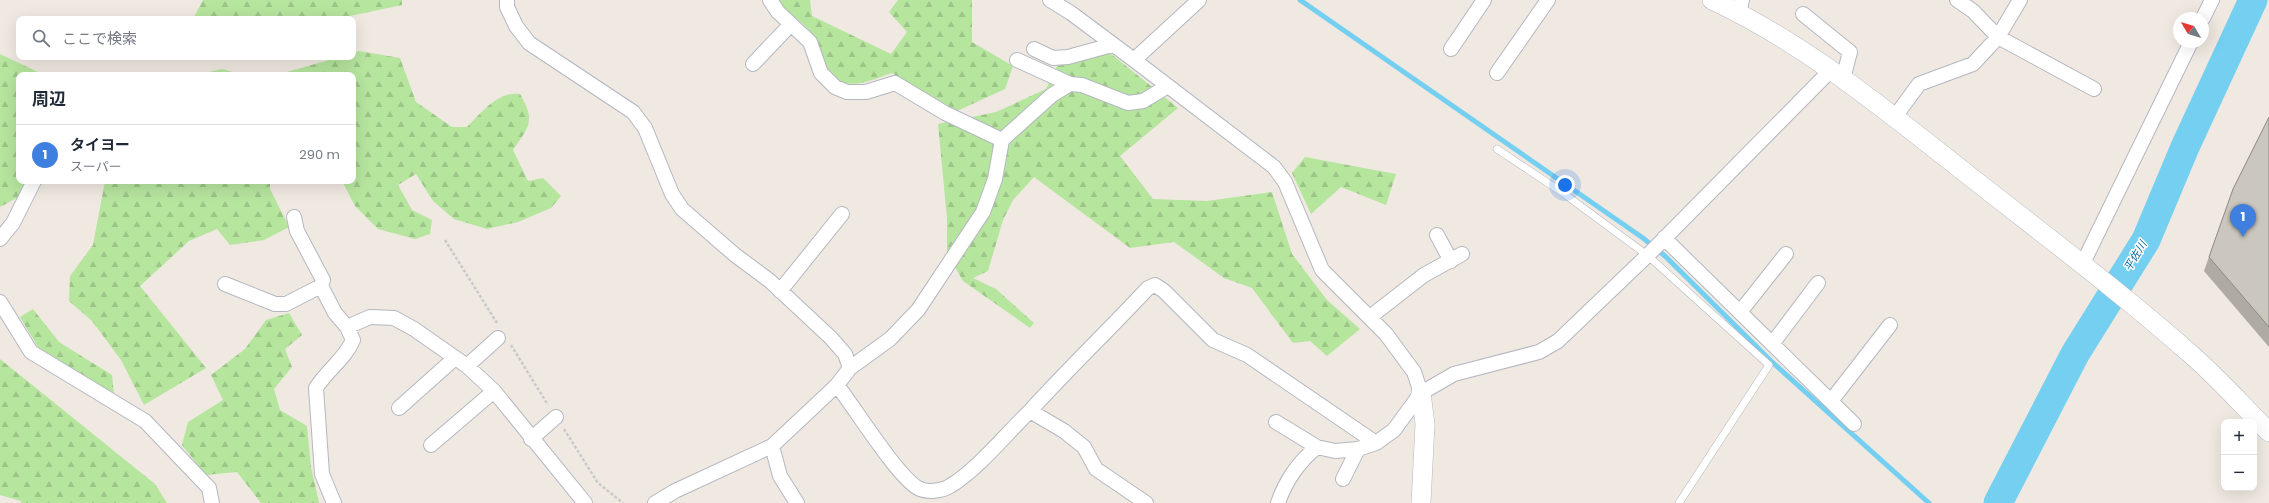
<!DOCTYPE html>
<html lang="ja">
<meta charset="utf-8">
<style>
:root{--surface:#fff;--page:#f6f6f7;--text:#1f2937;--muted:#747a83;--line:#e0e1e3;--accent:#111827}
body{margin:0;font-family:Poppins,"Noto Sans JP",sans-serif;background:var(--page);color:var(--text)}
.controls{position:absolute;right:12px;bottom:12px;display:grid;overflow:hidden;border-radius:8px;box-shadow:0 4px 16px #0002}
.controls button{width:36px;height:36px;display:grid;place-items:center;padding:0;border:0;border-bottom:1px solid var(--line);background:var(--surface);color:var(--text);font:20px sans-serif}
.compass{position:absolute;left:2173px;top:12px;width:36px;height:36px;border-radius:50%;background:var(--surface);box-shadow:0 4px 16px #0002;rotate:308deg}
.you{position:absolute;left:1565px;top:185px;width:14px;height:14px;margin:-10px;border:3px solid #fff;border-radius:50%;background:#1a73e8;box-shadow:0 0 0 6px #1a73e833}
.badge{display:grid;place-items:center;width:26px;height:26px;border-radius:50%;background:var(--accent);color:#fff;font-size:13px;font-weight:700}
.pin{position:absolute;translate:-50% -33px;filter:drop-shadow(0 1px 2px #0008)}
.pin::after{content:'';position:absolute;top:21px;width:14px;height:12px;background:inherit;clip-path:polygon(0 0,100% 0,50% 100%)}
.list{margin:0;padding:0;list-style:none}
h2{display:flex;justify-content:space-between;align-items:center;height:52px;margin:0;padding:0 16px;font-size:17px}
h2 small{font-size:13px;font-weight:400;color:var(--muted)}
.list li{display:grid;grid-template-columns:26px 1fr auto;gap:12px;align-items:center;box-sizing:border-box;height:60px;padding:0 16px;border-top:1px solid var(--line)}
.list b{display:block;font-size:15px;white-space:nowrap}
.list p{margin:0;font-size:13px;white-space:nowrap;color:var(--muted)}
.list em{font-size:13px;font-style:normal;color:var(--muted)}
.icon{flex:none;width:22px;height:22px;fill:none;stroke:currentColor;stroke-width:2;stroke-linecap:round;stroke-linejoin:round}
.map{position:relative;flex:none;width:2269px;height:503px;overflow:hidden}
.search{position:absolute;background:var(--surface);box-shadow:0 4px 16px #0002;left:16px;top:16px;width:340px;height:44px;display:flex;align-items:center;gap:10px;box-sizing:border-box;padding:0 14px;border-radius:8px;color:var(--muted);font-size:15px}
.panel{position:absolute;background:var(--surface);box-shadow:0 4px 16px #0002;left:16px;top:72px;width:340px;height:112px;border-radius:8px}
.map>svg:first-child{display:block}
.forest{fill:url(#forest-firs)}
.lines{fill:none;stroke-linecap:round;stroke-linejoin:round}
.stream{stroke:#75cff0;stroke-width:5}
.river{stroke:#75cff0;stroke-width:29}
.lane-casing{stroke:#b4b7c1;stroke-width:8}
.street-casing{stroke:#b4b7c1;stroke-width:16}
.secondary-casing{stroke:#b4b7c1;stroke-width:20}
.path{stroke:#c9c9c9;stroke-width:2.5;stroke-dasharray:3 2;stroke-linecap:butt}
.lane{stroke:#fff;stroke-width:7}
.street{stroke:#fff;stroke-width:14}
.secondary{stroke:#fff;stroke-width:19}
.wall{fill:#afaba4}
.building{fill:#cbc7bf;stroke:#8e8b86}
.labels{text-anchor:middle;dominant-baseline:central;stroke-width:3;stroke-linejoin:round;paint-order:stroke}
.water-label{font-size:11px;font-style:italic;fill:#0d6fa3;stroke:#fff}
</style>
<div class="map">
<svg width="2269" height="503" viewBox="0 0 2269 503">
<defs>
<pattern id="forest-firs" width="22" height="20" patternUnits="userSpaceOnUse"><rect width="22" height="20" fill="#b6e59e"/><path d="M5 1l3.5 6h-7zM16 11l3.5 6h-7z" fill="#9dc588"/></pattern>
</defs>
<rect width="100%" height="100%" fill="#efe9e1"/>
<path class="forest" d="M203 0H402V5L336 19H193Z
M777 0H810L812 16 891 54 907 32 889 12 898 0H972V42L1013 66 1005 89 957 111 892 73C868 81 844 95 826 68 820 59 821 45 814 36 806 24 788 13 777 0Z
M359 51 400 58 416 102 452 127H467C482 112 498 91 520 94 536 122 529 126 513 150L528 181 543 178 561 196 551 208 518 222 487 229 454 219 433 201 416 174 398 185 412 210 432 220 430 234 415 239 378 229 355 206 342 181H353V75H276L340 57H353V53Z
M1110 53 1178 108 1120 156 1153 199 1207 201 1272 192 1292 254 1327 300 1360 329 1327 356 1310 341 1293 343 1252 288 1224 278 1174 242 1130 248 1034 177 1013 200 1003 220 988 271 973 278 996 289 1034 323 1030 328 963 281 947 253V218L938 124 996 112 1046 89 1057 66Z
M0 54 44 75H19V181H48L0 207Z
M222 69 243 75H197Z
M1305 157 1396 174 1386 205 1341 187 1311 214 1292 173Z
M105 181H270V189L289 227 264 240 230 245 217 229 189 241 140 286 206 368 144 405 121 360 92 321 69 301 70 276 93 245Z
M33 309 59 342 112 375 114 394 38 347 20 317Z
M289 313 302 335 285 349 292 367 274 389 280 410 307 426 311 467 319 503H261L237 472 206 475 182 445 188 422 223 400 211 375 245 349 266 320Z
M0 359 155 484 167 503H21V501L0 495Z"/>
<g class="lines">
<path class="stream" d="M1300 0 1643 238 1666 257 1771 361 1929 503"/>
<path class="river" d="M1998 503 2075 354 2146 240 2185 147 2253 0"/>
<g class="lane-casing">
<path id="lane" d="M1497 149 1563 193 1647 255 1769 365 1679 503"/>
</g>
<g class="street-casing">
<path id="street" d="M507 0V7L516 26 529 43 633 112 645 128 672 194 682 209 735 255 770 281 831 338 845 354 850 368
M770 0 778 12 810 42 821 73 835 87 847 92H866L895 83 945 113 1002 140
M1050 0 1071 13 1134 60 1274 167 1285 182 1322 270 1386 334 1414 372 1421 393
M1957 0 1973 11 1998 37 2094 89
M1739 13 1742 0
M1803 14 1850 52 1843 79
M2203 18 2212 0
M1034 49 1053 58 1068 57 1112 45
M1451 49 1484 0
M1017 60 1070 84
M1134 60 1199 0
M753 64 791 24
M1497 73 1548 0
M1894 118 1919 84 1973 64 1998 37 2020 0
M294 217 297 231 323 280 321 286
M1437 235 1451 261
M1664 238 1854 424
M0 239 13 223 34 181
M2082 265 2191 42
M225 284 275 304H286L321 286 335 313 347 327 353 340C345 359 327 370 316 388L322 474 334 503
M780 291 842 214
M0 302 31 352 145 421 209 488 212 503
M1740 312 1786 254
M1370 317 1424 275 1462 254
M347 327 370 317 394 318 414 329 467 366 494 391 585 503
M1772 344 1818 283
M467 366 498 338
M837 385C854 407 897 476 918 488 927 493 942 491 950 486 976 471 1008 432 1030 411L1064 431 1084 447 1096 469 1146 503
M1831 401 1890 325
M399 408 455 358
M1030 411C1068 369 1109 330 1148 288L1155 285 1164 291 1213 340 1247 355 1376 443
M1276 422 1317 447
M531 439 556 417
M431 445 494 391
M772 446 780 476 797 503
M1343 479 1358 449
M655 503 675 491 772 446 837 385 850 368 890 339 918 310 983 212 995 179 1002 140 1052 95 1070 84 1082 85 1128 103 1143 101 1168 86
M1278 503C1285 482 1299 461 1317 447L1335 451 1358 449 1376 443 1394 430 1421 393 1454 374 1539 352 1558 341 1651 252 1831 70"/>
</g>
<g class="secondary-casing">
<path id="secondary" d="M1712 0C1808 45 1889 113 1972 178 2047 237 2123 294 2194 357 2220 380 2244 407 2269 432
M1421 503 1425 424 1421 393"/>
</g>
<path class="path" d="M445 240 497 323
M511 345 548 405
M564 429 598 483 623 503"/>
<use href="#lane" class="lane"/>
<use href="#street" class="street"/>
<use href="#secondary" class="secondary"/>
</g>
<path class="wall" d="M2269 117V347L2204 271 2233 189Z"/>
<path class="building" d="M2269 117V327L2209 257 2233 189Z"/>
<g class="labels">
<g class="water-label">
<text transform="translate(2135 256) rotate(-59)">平佐川</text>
</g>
</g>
</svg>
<div class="controls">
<button>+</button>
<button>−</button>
</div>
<svg class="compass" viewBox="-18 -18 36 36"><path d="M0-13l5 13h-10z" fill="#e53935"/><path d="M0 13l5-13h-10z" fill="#747a83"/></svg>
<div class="you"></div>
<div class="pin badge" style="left:2243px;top:237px;background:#3f7fe0">1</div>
<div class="search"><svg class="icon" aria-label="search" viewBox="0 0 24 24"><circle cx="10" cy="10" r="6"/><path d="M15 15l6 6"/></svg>ここで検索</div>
<section class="panel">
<h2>周辺<small></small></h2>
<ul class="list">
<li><span class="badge" style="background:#3f7fe0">1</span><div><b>タイヨー</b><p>スーパー</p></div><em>290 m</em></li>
</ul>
</section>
</div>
